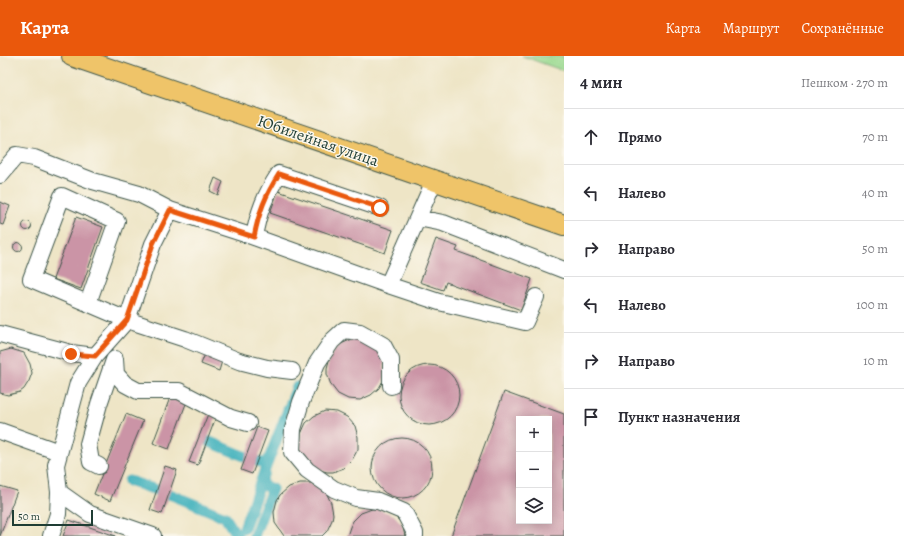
<!DOCTYPE html>
<html lang="ru">
<meta charset="utf-8">
<style>
:root{--surface:#fff;--page:#f2f2f3;--text:#2b2b33;--muted:#7c7c81;--line:#e1e1e2;--accent:#ea580c}
body{margin:0;font-family:Alegreya,serif;background:var(--page);color:var(--text)}
.controls{position:absolute;right:12px;bottom:12px;display:grid;overflow:hidden;border-radius:0px;box-shadow:0 2px 10px #0003}
.controls button{width:36px;height:36px;display:grid;place-items:center;padding:0;border:0;border-bottom:1px solid var(--line);background:var(--surface);color:var(--text);font:20px sans-serif}
.scale{position:absolute;left:12px;bottom:10px;width:81px;box-sizing:border-box;padding-left:4px;border:2px solid #1f3d34;border-top:0;font-size:11px;line-height:14px;white-space:nowrap;color:#1f3d34;-webkit-text-stroke:3px #fbf7ec;paint-order:stroke}
.stop{position:absolute;width:12px;height:12px;margin:-9px;border:3px solid #ea580c;border-radius:50%;background:#fff}
.stop.end{background:#ea580c;border-color:#fff;box-shadow:0 1px 4px #0008}
.list{margin:0;padding:0;list-style:none}
h2{display:flex;justify-content:space-between;align-items:center;height:52px;margin:0;padding:0 16px;font-size:17px}
h2 small{font-size:13px;font-weight:400;color:var(--muted)}
.list li{display:grid;grid-template-columns:26px 1fr auto;gap:12px;align-items:center;box-sizing:border-box;height:56px;padding:0 16px;border-top:1px solid var(--line)}
.list b{display:block;font-size:15px;white-space:nowrap}
.list em{font-size:13px;font-style:normal;color:var(--muted)}
.icon{flex:none;width:22px;height:22px;fill:none;stroke:currentColor;stroke-width:2;stroke-linecap:round;stroke-linejoin:round}
.map{position:relative;flex:none;width:564px;height:480px;overflow:hidden}
header{display:flex;align-items:center;gap:24px;box-sizing:border-box;height:56px;padding:0 20px;background:var(--accent);color:#fff}
header strong{font-size:19px}
nav{display:flex;gap:22px;margin-inline-start:auto;font-size:14px}
main{display:flex}
aside{flex:1;background:var(--surface)}
.map>svg:first-child{display:block}
.green{fill:#99d98f;stroke:#5c8b62}
.lines{fill:none;stroke-linecap:round;stroke-linejoin:round}
.canal{stroke:#41b1bc;stroke-width:11}
.building{fill:#cb94a6;fill-rule:evenodd}
.minor-casing{stroke:#3e564a;stroke-width:18}
.major-casing{stroke:#3e564a;stroke-width:22}
.minor{stroke:#fff;stroke-width:16}
.major{stroke:#efc469;stroke-width:20}
.route{stroke:#ea580c;stroke-width:5}
.labels{text-anchor:middle;dominant-baseline:central;stroke-width:3;stroke-linejoin:round;paint-order:stroke}
.street-label{font-size:16px;fill:#1f3d34;stroke:#fbf7ec}
</style>
<header>
<strong>Карта</strong>
<nav><a>Карта</a><a>Маршрут</a><a>Сохранённые</a></nav>
</header>
<main>
<div class="map">
<svg width="564" height="480" viewBox="0 0 564 480">
<rect width="100%" height="100%" fill="#fbf7ec"/>
<filter id="ink" filterUnits="userSpaceOnUse"><feTurbulence type="fractalNoise" baseFrequency=".025" numOctaves="2"/><feDisplacementMap in="SourceGraphic" scale="8" xChannelSelector="R" yChannelSelector="G"/><feConvolveMatrix kernelMatrix="1 2 1 2 8 2 1 2 1" color-interpolation-filters="sRGB"/></filter>
<filter id="wash" filterUnits="userSpaceOnUse"><feTurbulence type="fractalNoise" baseFrequency=".012" numOctaves="4" result="noise"/><feDisplacementMap in="SourceGraphic" scale="16" xChannelSelector="R" yChannelSelector="G"/><feGaussianBlur stdDeviation="0.9" result="paint"/><feColorMatrix in="noise" values="0 0 0 0 0 0 0 0 0 0 0 0 0 0 0 0 0 1.4 0 .05"/><feComposite in="paint" operator="in"/></filter>
<g filter="url(#wash)">
<rect width="100%" height="100%" fill="#eee5c6"/>
<path class="green" d="M522 0H564V15Z"/>
<g class="lines">
<path class="canal" d="M210 386 244 400
M259 406 267 408 297 331
M129 425 172 439 225 461 237 480
M244 472 267 408
M254 480 272 433 260 428"/>
</g>
<g id="blocks">
<path class="building" d="M215 122 223 126 218 139 210 135Z
M278 135 393 174 385 197 270 157Z
M0 146 10 150 3 169 0 168Z
M76 161 103 171 81 233 53 223Z
M22.5 170a4.5 4.5 0 1 1 9 0a4.5 4.5 0 1 1-9 0Z
M436 183 458 191 456 195 532 223 521 254 446 226 443 234 420 226Z
M13.5 191a4.5 4.5 0 1 1 9 0a4.5 4.5 0 1 1-9 0Z
M352 283H358L374 289 384 303 385 321 379 332 371 339 360 344 348 343 338 338 331 329 327 318V312L330 301 337 291 341 288Z
M11 293 24 297 30 308 32 317 29 325 24 333 20 336 8 339 0 337V296Z
M205 298 222 305 219 315 201 308Z
M399 339a30 30 0 1 1 60 0a30 30 0 1 1-60 0Z
M504 336 564 358V480H451ZM519 363H549V465H519Z
M171 339 187 345 169 393 153 387Z
M325 355 337 356 347 361 355 370 358 381V393L352 404 344 412 333 416H327L316 413 301 396 300 390 301 378 306 367 314 360Z
M126 358 143 365 110 445 94 438Z
M208 358 216 361 198 409 189 406Z
M257 371 268 375 252 418 241 414Z
M372 412a30 30 0 1 1 60 0a30 30 0 1 1-60 0Z
M165 410 177 414 162 458 150 454Z
M300 427H311L316 429 326 436 331 447 333 458 332 464 327 475 322 480H284L275 467 274 456 277 444 280 439 289 431Z
M0 430 17 435 0 480Z
M372 453H378L394 459 402 468 405 480H347L350 471 353 465 361 457Z
M69 464 116 480H63Z"/>
</g>
</g>
<g filter="url(#ink)">
<use href="#blocks" fill-opacity="0" stroke="#3e564a" stroke-width="1"/>
<g class="lines">
<g class="minor-casing">
<path id="minor" d="M0 119 17 99 34 102 93 125 139 138 170 154
M418 162 443 167 564 214
M254 181C258 157 265 139 279 118L380 152
M388 229 439 246 525 266 536 241
M88 247 117 165 62 140 31 223 127 264 185 283 239 305 267 312 292 315
M0 278 71 297 95 300
M115 303 116 318 125 328 138 335H179L231 362 248 367
M391 330V304L383 289 360 276 344 274 332 285 317 307 301 346 293 373 292 396 307 414 334 433 356 442 378 445 404 456 415 477V480
M0 375 59 396
M99 410 91 406 88 388 99 348 114 304
M51 480 58 458 59 436
M153 480 90 458 59 436 56 409 78 327 95 300 127 264 153 188 170 154 254 181 388 229 434 125"/>
</g>
<g class="major-casing">
<path id="major" d="M72 0 564 169"/>
</g>
<use href="#minor" class="minor"/>
<use href="#major" class="major"/>
</g>
</g>
<g class="lines" filter="url(#ink)">
<path class="route" d="M71 298 95 300 127 264 153 188 170 154 254 181C259 156 265 140 279 118L380 152"/>
</g>
<g class="labels">
<g class="street-label">
<text transform="translate(318 85) rotate(19)">Юбилейная улица</text>
</g>
</g>
</svg>
<div class="controls">
<button>+</button>
<button>−</button>
<button><svg class="icon" aria-label="layers" viewBox="0 0 24 24"><path d="M12 4l9 5-9 5-9-5zM3 14l9 5 9-5"/></svg></button>
</div>
<div class="scale">50 m</div>
<div class="stop" style="left:380px;top:152px"></div>
<div class="stop end" style="left:71px;top:298px"></div>
</div>
<aside>
<h2>4 мин<small>Пешком · 270 m</small></h2>
<ul class="list">
<li><svg class="icon" aria-label="ahead" viewBox="0 0 24 24"><path d="M12 20V5M6 11l6-6 6 6"/></svg><div><b>Прямо</b></div><em>70 m</em></li>
<li><svg class="icon" aria-label="left" viewBox="0 0 24 24"><path d="M17 20v-9H6M10 6l-5 5 5 5"/></svg><div><b>Налево</b></div><em>40 m</em></li>
<li><svg class="icon" aria-label="right" viewBox="0 0 24 24"><path d="M7 20v-9h11M14 6l5 5-5 5"/></svg><div><b>Направо</b></div><em>50 m</em></li>
<li><svg class="icon" aria-label="left" viewBox="0 0 24 24"><path d="M17 20v-9H6M10 6l-5 5 5 5"/></svg><div><b>Налево</b></div><em>100 m</em></li>
<li><svg class="icon" aria-label="right" viewBox="0 0 24 24"><path d="M7 20v-9h11M14 6l5 5-5 5"/></svg><div><b>Направо</b></div><em>10 m</em></li>
<li><svg class="icon" aria-label="arrive" viewBox="0 0 24 24"><path d="M6 21V4h12l-3 4 3 4H6"/></svg><div><b>Пункт назначения</b></div></li>
</ul>
</aside>
</main>
